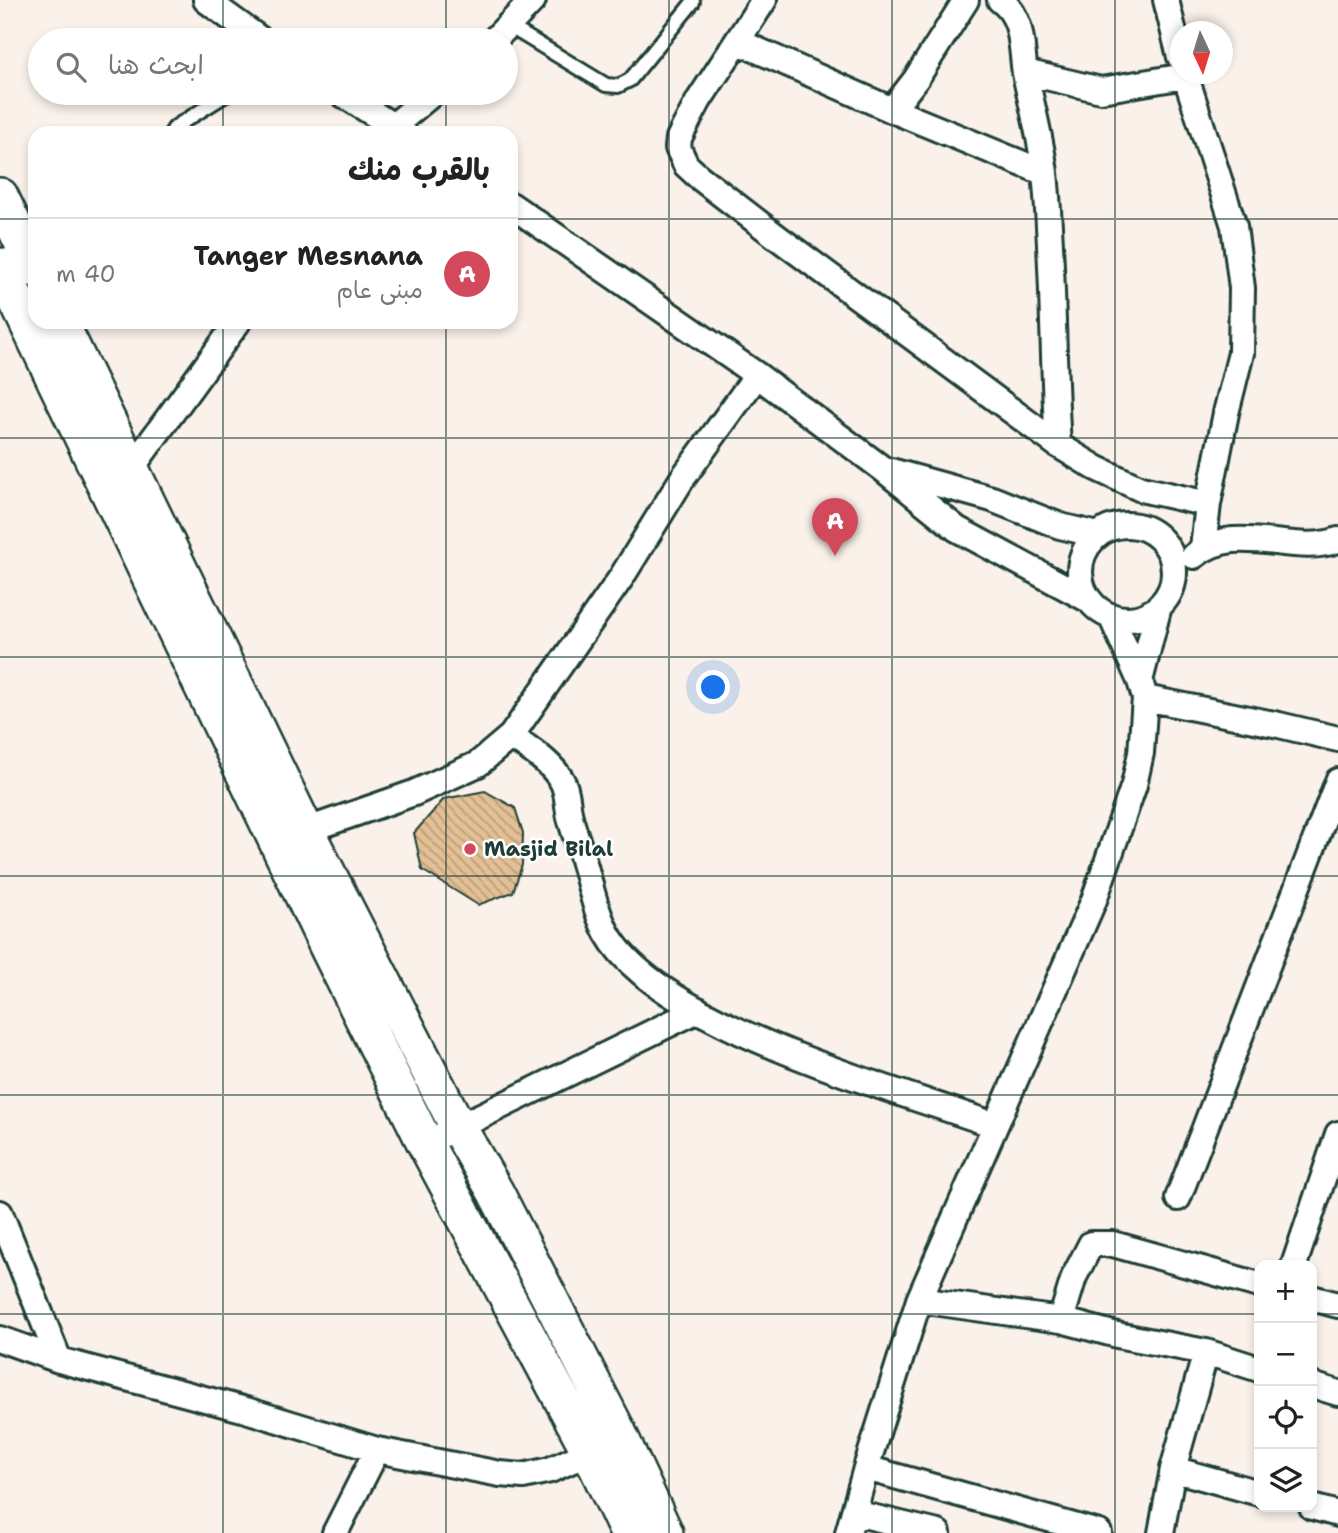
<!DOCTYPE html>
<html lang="ar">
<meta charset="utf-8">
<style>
:root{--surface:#fff;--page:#f2f2f2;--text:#222;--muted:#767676;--line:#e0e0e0;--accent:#d1495b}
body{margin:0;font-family:"Shantell Sans","Playpen Sans Arabic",sans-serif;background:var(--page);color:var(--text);direction:rtl}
.controls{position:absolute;right:21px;bottom:21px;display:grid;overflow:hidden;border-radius:14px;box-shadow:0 4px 10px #0003}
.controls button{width:63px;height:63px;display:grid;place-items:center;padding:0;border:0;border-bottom:2px solid var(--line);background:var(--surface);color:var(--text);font:35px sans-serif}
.compass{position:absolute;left:1170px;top:21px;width:63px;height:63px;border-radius:50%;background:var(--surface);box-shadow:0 4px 10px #0003;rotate:176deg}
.you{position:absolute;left:714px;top:688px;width:24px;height:24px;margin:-18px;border:5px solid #fff;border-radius:50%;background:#1a73e8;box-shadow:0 0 0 10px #1a73e833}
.badge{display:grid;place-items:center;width:46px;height:46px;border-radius:50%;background:var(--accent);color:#fff;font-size:23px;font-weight:700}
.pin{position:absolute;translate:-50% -58px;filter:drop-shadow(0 2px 4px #0008)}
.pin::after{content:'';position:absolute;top:37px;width:24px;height:21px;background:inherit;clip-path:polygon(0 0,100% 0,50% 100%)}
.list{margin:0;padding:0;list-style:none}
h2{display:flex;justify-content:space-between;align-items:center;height:91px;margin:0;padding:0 28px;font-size:30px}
h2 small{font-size:23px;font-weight:400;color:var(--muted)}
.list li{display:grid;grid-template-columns:46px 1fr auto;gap:21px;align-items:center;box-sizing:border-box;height:112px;padding:0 28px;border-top:2px solid var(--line)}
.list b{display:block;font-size:26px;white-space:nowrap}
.list p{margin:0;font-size:23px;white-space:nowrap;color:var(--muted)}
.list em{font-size:23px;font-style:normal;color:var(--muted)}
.icon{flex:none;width:38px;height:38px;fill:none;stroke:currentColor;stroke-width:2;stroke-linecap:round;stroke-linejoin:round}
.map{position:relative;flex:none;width:1338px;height:1533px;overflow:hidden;direction:ltr}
.search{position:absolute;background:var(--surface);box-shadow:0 4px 10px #0003;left:28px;top:28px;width:490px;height:77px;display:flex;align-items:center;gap:18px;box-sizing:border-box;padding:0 24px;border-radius:38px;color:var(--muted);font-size:26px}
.panel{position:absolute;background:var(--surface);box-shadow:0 4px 10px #0003;left:28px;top:126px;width:490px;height:203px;border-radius:21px;direction:rtl}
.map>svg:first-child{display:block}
.building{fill:url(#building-back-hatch);stroke:#1f3d34;stroke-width:2}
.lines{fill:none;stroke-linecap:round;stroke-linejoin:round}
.lane-casing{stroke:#1f3d34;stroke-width:18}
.street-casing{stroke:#1f3d34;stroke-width:30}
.secondary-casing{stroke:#1f3d34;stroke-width:40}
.lane{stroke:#fff;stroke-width:12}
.street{stroke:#fff;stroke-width:24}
.secondary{stroke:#fff;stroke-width:35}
.grid{fill:none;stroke:#1f3d34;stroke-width:2;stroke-opacity:0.55}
.poi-dot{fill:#d1495b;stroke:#fff;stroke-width:2.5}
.labels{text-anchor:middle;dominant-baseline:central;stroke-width:5;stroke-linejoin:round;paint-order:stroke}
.poi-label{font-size:21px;font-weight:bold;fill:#1f3d34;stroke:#fff;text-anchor:start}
</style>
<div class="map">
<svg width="1338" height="1533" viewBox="0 0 1338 1533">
<defs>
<pattern id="building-back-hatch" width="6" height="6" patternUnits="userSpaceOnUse" patternTransform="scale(1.75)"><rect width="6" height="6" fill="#e4c095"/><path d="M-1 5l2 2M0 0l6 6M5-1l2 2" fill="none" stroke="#b89d7a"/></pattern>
</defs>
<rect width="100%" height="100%" fill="#faf2ea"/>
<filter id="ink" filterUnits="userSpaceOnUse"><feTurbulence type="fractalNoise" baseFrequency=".0143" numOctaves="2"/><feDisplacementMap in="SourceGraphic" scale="14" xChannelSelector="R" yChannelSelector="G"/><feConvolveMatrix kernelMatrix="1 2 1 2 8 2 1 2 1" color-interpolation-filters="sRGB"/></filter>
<g filter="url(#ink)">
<path class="building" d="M485 791 515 808 523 833 522 865 513 892 478 905 422 870 414 833 444 799Z"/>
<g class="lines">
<g class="lane-casing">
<path id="lane" d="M509 26 606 85 618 86 630 80 693 2
M171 133 175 127 229 93"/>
</g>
<g class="street-casing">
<path id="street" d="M206 0 261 40
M764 0 699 100 683 130 679 138 678 148 686 165 699 177 777 237 1058 445 1096 468 1141 489 1208 504
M1000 0C1024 17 1021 48 1025 73 1032 107 1041 139 1045 173 1054 263 1052 355 1058 445
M1166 0 1180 57
M494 40 533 0
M739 42 892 110 1045 173
M1025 72 1101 90 1185 76
M1185 74 1234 226 1242 288 1241 353 1226 413 1208 504 1203 548
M341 93 404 133
M892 110 916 79 966 0
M385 133 433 93
M511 205 757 375 883 469 957 529 1089 600
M757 375 682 479 621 578 511 736C529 749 551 762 562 781 568 791 567 806 570 817 574 833 580 847 584 863 591 886 595 911 607 933 657 1025 896 1089 994 1125
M131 469 238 322
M891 471 992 499 1060 526 1098 535
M1080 572a47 47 0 1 1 94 0a47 47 0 1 1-94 0Z
M1194 556C1236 520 1292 557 1338 540
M1140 681 1159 606
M1145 698 1279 725 1338 739
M293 835 414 793 478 764 511 736
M444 1134 698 1010
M1178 1198 1338 781
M0 1213 59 1360
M1294 1265 1338 1134
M1312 1298 1338 1305
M919 1300 1061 1320 1117 1335 1206 1352 1259 1369
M1061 1320 1074 1277 1091 1244H1113L1259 1285
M0 1339 59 1360 246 1410 377 1450 500 1474 523 1476 550 1470 590 1452 603 1442
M1312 1385 1338 1393
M866 1468 1099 1533
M1173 1469 1259 1493
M1312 1507 1338 1514
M855 1513 938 1533
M335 1533 377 1450
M848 1533 866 1468 919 1300 1094 900 1134 785 1141 753 1145 698 1140 681 1111 616
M1161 1533 1173 1469 1206 1352"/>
</g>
<g class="secondary-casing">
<path id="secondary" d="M0 196 35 269
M0 266 329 950 425 1143 590 1452 628 1533
M60 322 306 831 458 1127 496 1193 618 1432 665 1533"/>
</g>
<use href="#lane" class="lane"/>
<use href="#street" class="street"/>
<use href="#secondary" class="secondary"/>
</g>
</g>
<path class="grid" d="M223 0V40M446 0V40M669 0V1533M892 0V1533M1115 0V1533M223 93V133M446 93V133M0 219H35M511 219H1338M223 322V1533M446 322V1533M0 438H1338M0 657H1338M0 876H1338M0 1095H1338M0 1314H1259M1312 1314H1338"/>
<circle class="poi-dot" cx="470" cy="849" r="7"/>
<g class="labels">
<g class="poi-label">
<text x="484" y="849">Masjid Bilal</text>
</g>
</g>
</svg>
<div class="controls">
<button>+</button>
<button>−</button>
<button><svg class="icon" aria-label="locate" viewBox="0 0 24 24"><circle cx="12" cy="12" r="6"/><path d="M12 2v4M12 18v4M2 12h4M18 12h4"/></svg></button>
<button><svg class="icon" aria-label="layers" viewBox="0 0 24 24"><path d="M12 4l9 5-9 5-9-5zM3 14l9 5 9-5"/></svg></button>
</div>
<svg class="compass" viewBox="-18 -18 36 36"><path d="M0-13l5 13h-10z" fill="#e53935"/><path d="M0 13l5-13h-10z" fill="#767676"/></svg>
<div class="you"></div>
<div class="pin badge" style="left:835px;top:556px">A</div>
<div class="search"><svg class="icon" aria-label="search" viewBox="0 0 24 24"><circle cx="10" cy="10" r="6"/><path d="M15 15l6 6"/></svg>ابحث هنا</div>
<section class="panel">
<h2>بالقرب منك<small></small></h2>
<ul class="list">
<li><span class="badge">A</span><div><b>Tanger Mesnana</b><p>مبنى عام</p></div><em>40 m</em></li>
</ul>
</section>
</div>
